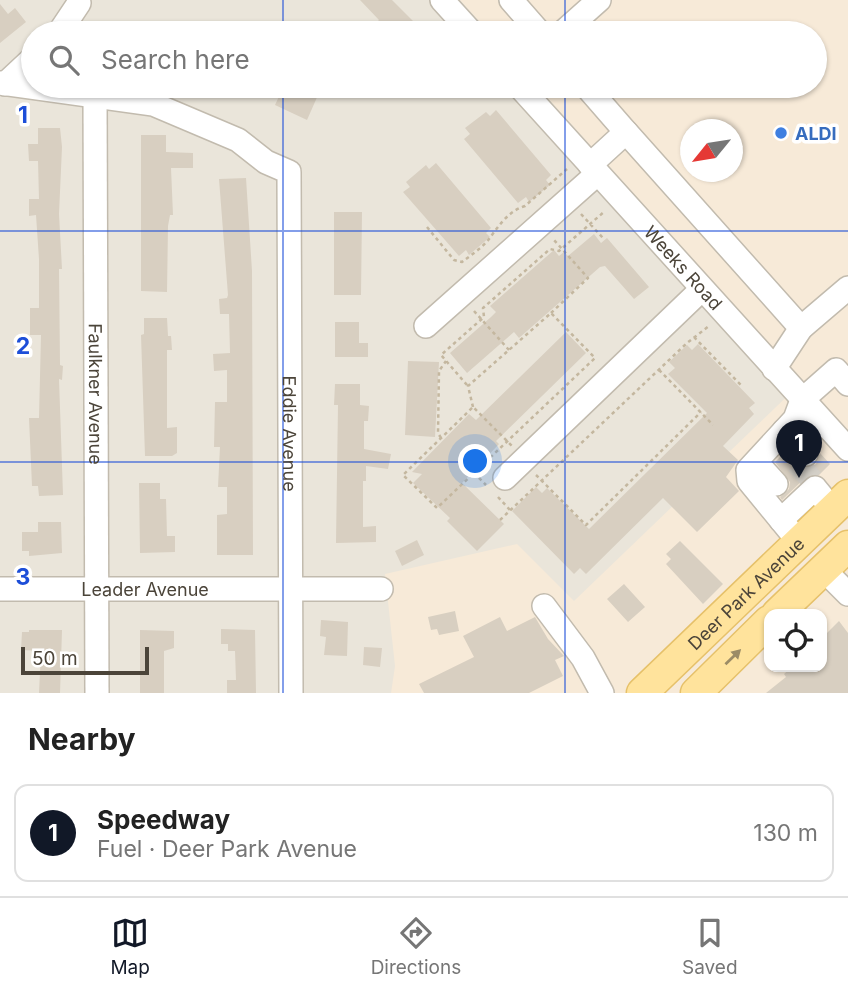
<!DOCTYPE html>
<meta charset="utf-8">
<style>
:root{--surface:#fff;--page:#f6f6f6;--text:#222;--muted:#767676;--line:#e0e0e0;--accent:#111827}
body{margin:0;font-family:Inter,sans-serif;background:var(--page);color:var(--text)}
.controls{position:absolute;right:21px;bottom:21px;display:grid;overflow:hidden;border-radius:14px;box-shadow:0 2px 5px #0004}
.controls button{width:63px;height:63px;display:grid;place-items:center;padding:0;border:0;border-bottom:2px solid var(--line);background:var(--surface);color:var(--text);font:35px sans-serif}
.compass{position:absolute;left:680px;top:119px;width:63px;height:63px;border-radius:50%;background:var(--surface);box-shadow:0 2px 5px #0004;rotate:240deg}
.scale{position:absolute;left:21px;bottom:18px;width:128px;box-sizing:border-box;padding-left:7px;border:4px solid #4b4439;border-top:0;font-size:19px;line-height:24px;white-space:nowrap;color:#4b4439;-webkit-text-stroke:5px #fff;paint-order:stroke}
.you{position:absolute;left:476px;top:462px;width:24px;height:24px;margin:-18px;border:5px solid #fff;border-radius:50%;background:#1a73e8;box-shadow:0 0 0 10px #1a73e833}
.badge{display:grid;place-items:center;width:46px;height:46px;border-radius:50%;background:var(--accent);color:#fff;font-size:23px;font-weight:700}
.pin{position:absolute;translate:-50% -58px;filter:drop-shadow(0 2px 4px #0008)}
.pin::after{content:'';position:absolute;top:37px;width:24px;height:21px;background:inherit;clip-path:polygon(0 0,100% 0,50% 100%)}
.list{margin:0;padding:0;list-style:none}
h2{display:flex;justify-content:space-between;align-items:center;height:91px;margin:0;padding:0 28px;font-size:30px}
h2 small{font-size:23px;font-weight:400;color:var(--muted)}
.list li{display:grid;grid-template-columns:46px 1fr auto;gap:21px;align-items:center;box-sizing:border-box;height:98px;margin:0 14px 14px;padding:0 14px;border:2px solid var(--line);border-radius:14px}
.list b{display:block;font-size:26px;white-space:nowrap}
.list p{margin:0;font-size:23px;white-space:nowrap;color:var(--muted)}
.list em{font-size:23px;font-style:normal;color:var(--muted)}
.icon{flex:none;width:38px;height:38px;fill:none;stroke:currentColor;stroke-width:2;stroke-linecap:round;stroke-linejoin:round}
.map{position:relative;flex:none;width:848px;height:693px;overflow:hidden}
.search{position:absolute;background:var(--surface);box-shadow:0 2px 5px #0004;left:21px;right:21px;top:21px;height:77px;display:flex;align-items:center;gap:18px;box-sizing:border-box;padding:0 24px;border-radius:38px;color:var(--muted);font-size:26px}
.sheet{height:203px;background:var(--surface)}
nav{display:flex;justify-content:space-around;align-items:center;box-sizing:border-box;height:98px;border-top:2px solid var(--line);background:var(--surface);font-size:19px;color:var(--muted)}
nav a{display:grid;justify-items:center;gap:4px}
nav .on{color:var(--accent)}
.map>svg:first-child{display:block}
.residential{fill:#eae5da;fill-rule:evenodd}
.commercial{fill:#f7ead8;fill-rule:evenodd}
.building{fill:#d8cfc1}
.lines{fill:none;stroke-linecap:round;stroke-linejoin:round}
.minor-tunnel{stroke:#d4d0c8;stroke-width:23;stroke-dasharray:23 11;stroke-linecap:butt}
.minor-casing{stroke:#c2bbae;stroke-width:26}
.major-casing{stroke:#e6c16a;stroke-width:33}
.path{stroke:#c4b79f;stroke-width:2.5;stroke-dasharray:3.5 3.5;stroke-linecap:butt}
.minor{stroke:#fff;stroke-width:23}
.major{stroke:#ffe39c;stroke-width:30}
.oneway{fill:#9c8c66}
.grid{fill:none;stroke:#1d4ed8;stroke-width:2;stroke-opacity:0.55}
.shop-dot{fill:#3f7fe0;stroke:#fff;stroke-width:2.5}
.labels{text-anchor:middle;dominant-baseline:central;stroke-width:7;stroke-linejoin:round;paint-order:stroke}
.shop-label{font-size:18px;font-weight:bold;fill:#366cbe;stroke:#fff;text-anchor:start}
.street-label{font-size:18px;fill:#4b4439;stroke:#fff}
.grid-label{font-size:23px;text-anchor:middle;font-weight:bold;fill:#1d4ed8;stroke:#fff;stroke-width:7;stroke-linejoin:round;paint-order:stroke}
</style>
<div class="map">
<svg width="848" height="693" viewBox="0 0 848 693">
<rect width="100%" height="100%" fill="#f6f3ec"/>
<path class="residential" d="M0 0H848V693H0ZM33 33H815V86H33ZM690 130H732V172H690ZM769 614H822V667H769Z"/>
<path class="commercial" d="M460 0H848V693H391L395 666 385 574 517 544 574 601 803 381 537 86H815V33H490ZM690 130H732V172H690ZM769 614H822V667H769Z"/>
<path class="building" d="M360 0H392L425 33H366L379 20Z
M0 4 8 14 15 8 26 22 0 43Z
M284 86H322L307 120 275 105Z
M496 110 551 175 546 180 550 185 529 202 526 197 518 203 464 139 470 134 465 128 486 112 490 116Z
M38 128H60L62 147 59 214 62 269H59L60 365 63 366 62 380 59 379 63 495 39 496 38 486H32L29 418H39L41 335H30V308H39V259L36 215 29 216V199H39L38 161H29L28 144H38Z
M141 135H166V152L193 153V168H171L173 215H170L168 226 167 292 141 291Z
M436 163 491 228 486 233 490 237 469 255 466 250 459 256 403 192 410 187 406 182 426 165 429 169Z
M246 178 252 271 253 555H217V515L227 514V487H218L220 447H214L215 402H227V370L214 371 213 354 230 353 229 314H220L219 299 227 298 228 295 219 179Z
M334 212H362L361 295H334Z
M594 234 601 243 607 238 649 287 634 299 605 266 600 267 519 338 514 332 467 373 450 353 491 317 496 312 490 306 554 250 559 256 564 252 568 256Z
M144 318H167L168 336H171L172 350H167V428L177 427V453L172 456H145L141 335 144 334Z
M335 322H359V343H368V357H335Z
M566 332 586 353 496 441 499 444 462 483 504 524 477 551 447 521 450 518 413 483 422 474 412 472 469 414 476 420Z
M698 344 755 403 749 408 754 414 723 446 738 460 726 477 739 491 697 532 663 498 586 574 580 568 574 574 512 511 536 487 542 493 547 488 589 529 707 413 668 374 675 368 669 362 687 345 692 350Z
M408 361 439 362 435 437 405 435Z
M335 384H360V405L369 406 368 421H364V449L391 454 388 469 366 466V481H363V527L376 526V542L336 543 338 405H334Z
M820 453 830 464 819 475 805 478 782 500 780 497 789 489 790 482 775 462 782 455 794 466 796 464 809 468 816 464Z
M139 483H160V499H166L167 536H175V552L140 553Z
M38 522H61L62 553 29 556V551H22V532H38Z
M417 540 424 555 402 566 395 551Z
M680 541 723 584 703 604 666 564 671 559 666 554Z
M624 584 645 607 628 622 607 599Z
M455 611 459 631 439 635 437 629 431 630 428 617Z
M500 617 507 631 535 617 548 639 564 656 555 660 563 676 529 693H424L419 684 474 657 463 636Z
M321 620 348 622 347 656 324 655 326 637 320 636Z
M839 621 848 633V693H766L786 677 784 674 792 667H822V638Z
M221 629 255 630 256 693H227V680H236L235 651H228V644H221Z
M29 630H62L60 693H39L41 651 21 650 22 632H29Z
M140 630 174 631V648L164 651V693H140Z
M364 647 382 648 380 667 363 665Z"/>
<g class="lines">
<path class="minor-tunnel" d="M797 463 813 481"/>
<g class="minor-casing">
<g id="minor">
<path d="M442 0 472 33"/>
<path d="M511 0 540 33"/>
<path d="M59 33 79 3"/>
<path d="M562 33 599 0"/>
<path id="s1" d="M0 83 153 104 238 140 266 162 289 172 291 693"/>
<path d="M5 84 33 58"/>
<path id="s2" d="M519 86 848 449"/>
<path d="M586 86 626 132"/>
<path id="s3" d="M95 95 97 693"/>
<path d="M590 165 626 132 801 328"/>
<path d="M426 326 597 174"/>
<path d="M774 369 801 328 848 288"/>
<path d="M784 431 806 454"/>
<path d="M756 462 776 484"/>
<path d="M505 478 701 290"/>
<path d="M781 520 815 488 833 510"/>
<path d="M799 542 749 481 748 470 795 419 802 400 836 370 848 384"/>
<path d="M823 569 848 594"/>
<path id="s4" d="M0 589H381"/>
<path d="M544 606 583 658 602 693"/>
</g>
</g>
<g class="major-casing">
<g id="major">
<path d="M777 614 848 546"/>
<path id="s5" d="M642 693 848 495"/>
<path d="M696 693 769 621"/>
</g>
</g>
<path class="path" d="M581 214 603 238
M427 227 454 260 462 262C471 255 482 248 489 239 498 227 508 211 525 206L567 169
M474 311 509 350
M551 313 588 278 554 240
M694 337 741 385
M659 370 713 425
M467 385 441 355 484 317 483 308 550 249 559 251 605 211
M473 407 468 386 551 313 595 358 437 508 403 475 473 407 512 446
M441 438 438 433 439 371 446 361
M474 473 486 485
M536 475 586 525 701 412
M498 497 510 510
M500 520 687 343 709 326"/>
<use href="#minor" class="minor"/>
<use href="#major" class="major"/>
</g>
<defs><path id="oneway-solid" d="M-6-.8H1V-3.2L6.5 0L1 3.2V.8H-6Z" transform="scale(1.75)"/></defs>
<use class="oneway" href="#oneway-solid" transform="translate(733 657) rotate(-44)"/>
<path class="grid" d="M283 0V33M565 0V33M283 86V693M565 86V693M0 231H848M0 462H848"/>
<circle class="shop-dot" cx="781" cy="133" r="7"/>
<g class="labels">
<g class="shop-label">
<text x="795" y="133">ALDI</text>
</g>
<g class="street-label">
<text stroke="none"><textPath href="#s2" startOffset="245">Weeks Road</textPath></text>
<text stroke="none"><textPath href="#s3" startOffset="299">Faulkner Avenue</textPath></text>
<text stroke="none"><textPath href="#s1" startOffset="569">Eddie Avenue</textPath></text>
<text stroke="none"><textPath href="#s4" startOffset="145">Leader Avenue</textPath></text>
<text stroke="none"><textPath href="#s5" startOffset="144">Deer Park Avenue</textPath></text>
</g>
</g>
<g class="grid-label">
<text x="23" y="123">1</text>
<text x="23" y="354">2</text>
<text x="23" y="585">3</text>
</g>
</svg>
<div class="controls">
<button><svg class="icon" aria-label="locate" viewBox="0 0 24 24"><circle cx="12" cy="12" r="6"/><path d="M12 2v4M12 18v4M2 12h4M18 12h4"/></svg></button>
</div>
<svg class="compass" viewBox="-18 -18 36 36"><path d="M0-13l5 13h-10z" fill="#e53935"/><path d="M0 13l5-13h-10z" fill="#767676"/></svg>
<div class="scale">50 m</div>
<div class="you"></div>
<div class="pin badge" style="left:799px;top:478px">1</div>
<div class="search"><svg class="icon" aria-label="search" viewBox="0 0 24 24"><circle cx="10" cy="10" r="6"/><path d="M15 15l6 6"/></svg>Search here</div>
</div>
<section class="sheet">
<h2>Nearby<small></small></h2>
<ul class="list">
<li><span class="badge">1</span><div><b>Speedway</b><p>Fuel · Deer Park Avenue</p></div><em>130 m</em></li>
</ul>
</section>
<nav>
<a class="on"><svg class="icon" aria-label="map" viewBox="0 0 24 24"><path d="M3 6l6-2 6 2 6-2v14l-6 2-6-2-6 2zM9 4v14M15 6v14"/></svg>Map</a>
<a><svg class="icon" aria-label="directions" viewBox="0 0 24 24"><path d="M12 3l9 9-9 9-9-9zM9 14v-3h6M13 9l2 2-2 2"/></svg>Directions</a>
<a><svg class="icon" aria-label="saved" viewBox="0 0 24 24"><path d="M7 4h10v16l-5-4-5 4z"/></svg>Saved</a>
</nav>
